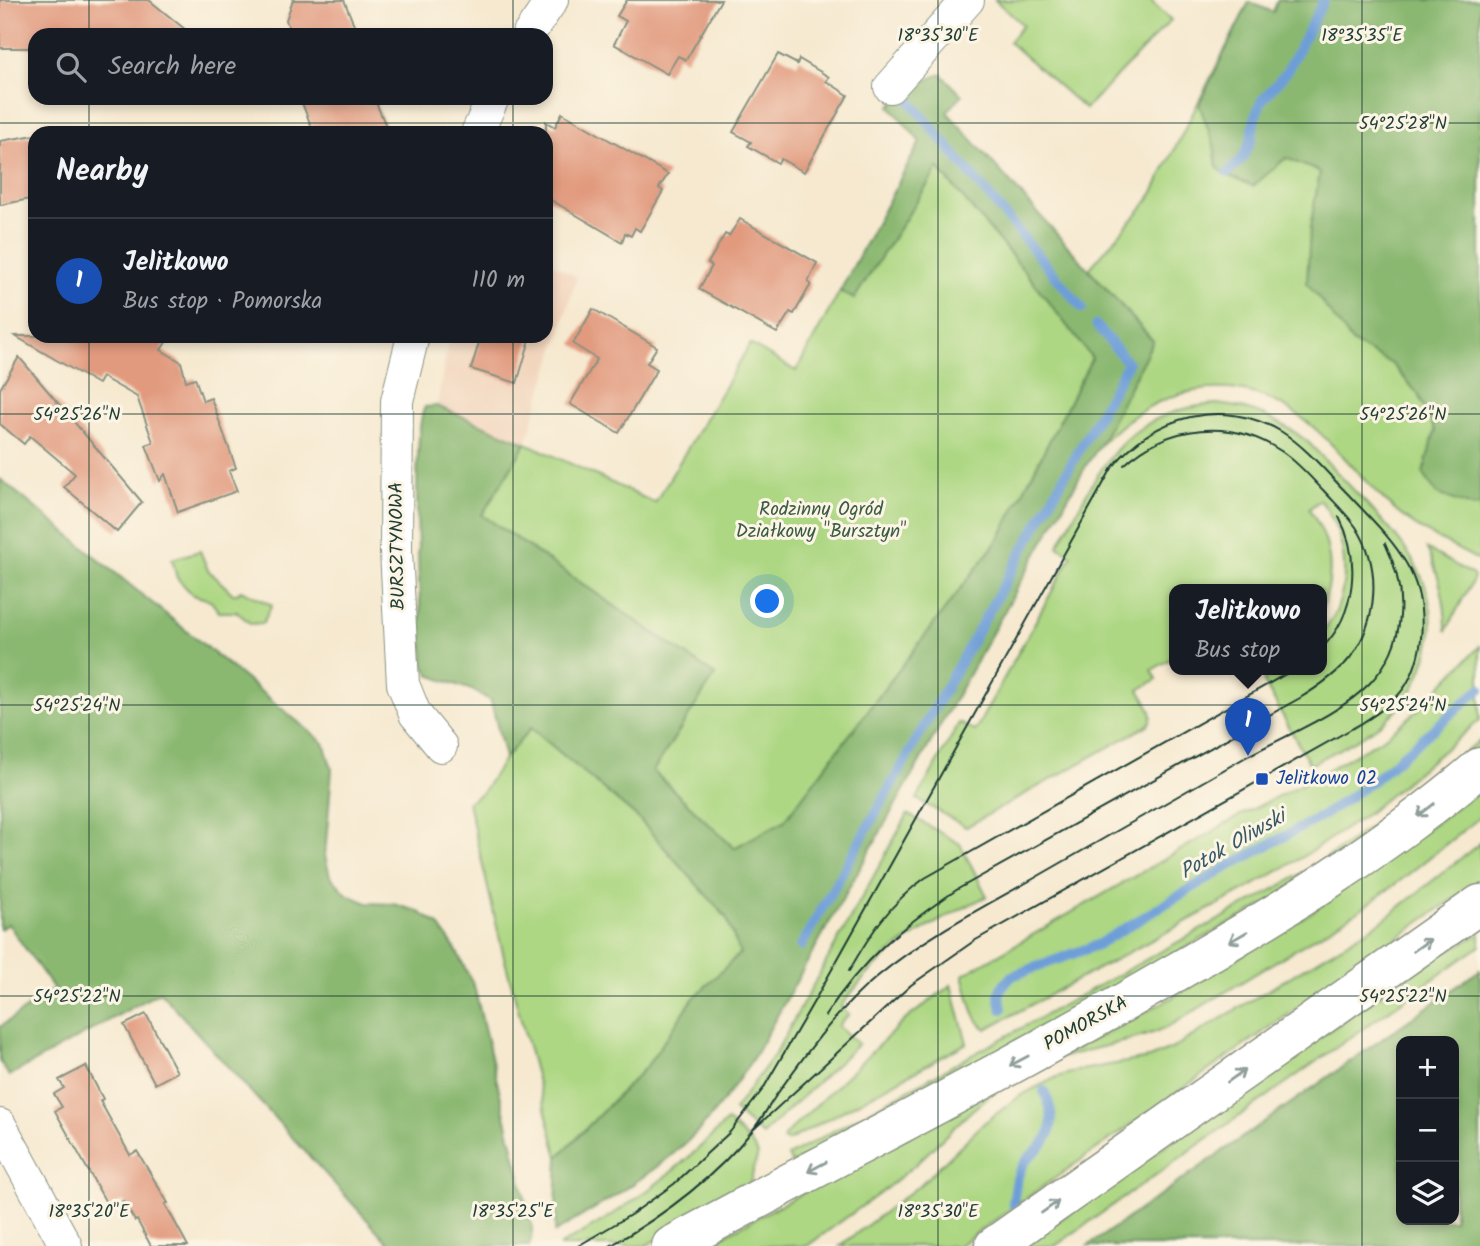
<!DOCTYPE html>
<meta charset="utf-8">
<style>
:root{--surface:#171b24;--page:#20242c;--text:#f1f3f6;--muted:#9ea1a6;--line:#363941;--accent:#2563eb}
body{margin:0;font-family:Kalam,sans-serif;background:var(--page);color:var(--text)}
.controls{position:absolute;right:21px;bottom:21px;display:grid;overflow:hidden;border-radius:14px;box-shadow:0 4px 10px #0003}
.controls button{width:63px;height:63px;display:grid;place-items:center;padding:0;border:0;border-bottom:2px solid var(--line);background:var(--surface);color:var(--text);font:35px sans-serif}
.you{position:absolute;left:768px;top:602px;width:24px;height:24px;margin:-18px;border:5px solid #fff;border-radius:50%;background:#1a73e8;box-shadow:0 0 0 10px #1a73e833}
.badge{display:grid;place-items:center;width:46px;height:46px;border-radius:50%;background:var(--accent);color:#fff;font-size:23px;font-weight:700}
.pin{position:absolute;translate:-50% -58px;filter:drop-shadow(0 2px 4px #0008)}
.pin::after{content:'';position:absolute;top:37px;width:24px;height:21px;background:inherit;clip-path:polygon(0 0,100% 0,50% 100%)}
.popup{position:absolute;left:1169px;top:584px;width:158px;height:91px;box-sizing:border-box;display:grid;place-content:center;border-radius:14px;background:var(--surface);filter:drop-shadow(0 2px 5px #0005);font-size:23px;white-space:nowrap;color:var(--muted)}
.popup b{font-size:26px;color:var(--text)}
.popup::after{content:'';position:absolute;left:50%;top:100%;margin-left:-14px;border:14px solid transparent;border-top-color:var(--surface)}
.list{margin:0;padding:0;list-style:none}
h2{display:flex;justify-content:space-between;align-items:center;height:91px;margin:0;padding:0 28px;font-size:30px}
h2 small{font-size:23px;font-weight:400;color:var(--muted)}
.list li{display:grid;grid-template-columns:46px 1fr auto;gap:21px;align-items:center;box-sizing:border-box;height:126px;padding:0 28px;border-top:2px solid var(--line)}
.list b{display:block;font-size:26px;white-space:nowrap}
.list p{margin:0;font-size:23px;white-space:nowrap;color:var(--muted)}
.list em{font-size:23px;font-style:normal;color:var(--muted)}
.icon{flex:none;width:38px;height:38px;fill:none;stroke:currentColor;stroke-width:2;stroke-linecap:round;stroke-linejoin:round}
.map{position:relative;flex:none;width:1480px;height:1246px;overflow:hidden}
.search{position:absolute;background:var(--surface);box-shadow:0 4px 10px #0003;left:28px;top:28px;width:525px;height:77px;display:flex;align-items:center;gap:18px;box-sizing:border-box;padding:0 24px;border-radius:21px;color:var(--muted);font-size:26px}
.panel{position:absolute;background:var(--surface);box-shadow:0 4px 10px #0003;left:28px;top:126px;width:525px;height:217px;border-radius:21px}
.map>svg:first-child{display:block}
.built{fill:#f2d5bd}
.green{fill:#add783;stroke:#668a5c;stroke-width:2}
.forest{fill:#8ab871;stroke:#547a52;stroke-width:2;fill-rule:evenodd}
.lines{fill:none;stroke-linecap:round;stroke-linejoin:round}
.stream{stroke:#6e9ed8;stroke-width:10}
.building{fill:#e19a7e}
.street-casing{stroke:#8a9382;stroke-width:34}
.secondary-casing{stroke:#8a9382;stroke-width:41}
.street{stroke:#fff;stroke-width:32}
.secondary{stroke:#fff;stroke-width:38}
.tram{stroke:#1f3d34;stroke-width:2}
.oneway{stroke:#8f9e9a}
.ticks{fill:none;stroke:#1f3d34;stroke-width:2;stroke-opacity:0.45}
.transit-dot{fill:#1a4fb4;stroke:#fcf5e5;stroke-width:2.5}
.labels{text-anchor:middle;dominant-baseline:central;stroke-width:6;stroke-linejoin:round;paint-order:stroke}
.park-label{font-size:19px;fill:#3b5c44;stroke:#fcf5e5}
.street-label{font-size:19px;fill:#1f3d34;stroke:#fcf5e5}
.transit-label{font-size:19px;fill:#164399;stroke:#fcf5e5;text-anchor:start}
.water-label{font-size:21px;font-style:italic;fill:#375a65;stroke:#fcf5e5}
.ticks-label{font-size:18px;text-anchor:middle;fill:#1f3d34;stroke:#fcf5e5;stroke-width:6;stroke-linejoin:round;paint-order:stroke}
</style>
<div class="map">
<svg width="1480" height="1246" viewBox="0 0 1480 1246">
<rect width="100%" height="100%" fill="#fcf5e5"/>
<filter id="ink" filterUnits="userSpaceOnUse"><feTurbulence type="fractalNoise" baseFrequency=".0143" numOctaves="2"/><feDisplacementMap in="SourceGraphic" scale="14" xChannelSelector="R" yChannelSelector="G"/><feConvolveMatrix kernelMatrix="1 2 1 2 8 2 1 2 1" color-interpolation-filters="sRGB"/></filter>
<filter id="wash" filterUnits="userSpaceOnUse"><feTurbulence type="fractalNoise" baseFrequency=".00686" numOctaves="4" result="noise"/><feDisplacementMap in="SourceGraphic" scale="28" xChannelSelector="R" yChannelSelector="G"/><feGaussianBlur stdDeviation="1.57" result="paint"/><feColorMatrix in="noise" values="0 0 0 0 0 0 0 0 0 0 0 0 0 0 0 0 0 1.4 0 .05"/><feComposite in="paint" operator="in"/></filter>
<g filter="url(#wash)">
<rect width="100%" height="100%" fill="#f6e9d0"/>
<path class="built" d="M546 260 577 277 526 443 437 406 449 336H546Z"/>
<path class="green" d="M995 0H1150L1171 20 1085 109 1009 42 1023 25Z
M1278 0H1480V561C1453 546 1421 532 1397 512 1365 484 1340 448 1306 421 1238 367 1157 385 1100 445L1153 341 1089 269 1149 200 1249 2 1273 12Z
M938 168 1027 274 1092 358 1000 537 784 821 734 848 653 771 715 675 482 515 526 443 655 503 750 344 796 371 840 291 854 299Z
M1216 404C1252 407 1281 420 1309 443 1327 462 1346 482 1364 501 1408 547 1448 593 1425 661 1418 683 1406 703 1388 718 1365 738 1336 750 1310 765L1263 680 1280 670H1322C1322 660 1319 647 1322 637 1324 628 1334 618 1337 609 1351 571 1344 531 1320 500L1309 509C1331 540 1336 573 1322 609V590H1174V657L1152 670 1157 679 1139 690C1145 701 1158 714 1148 725L966 827 917 799 959 723 975 731 1072 555 1058 546C1099 472 1120 411 1216 404Z
M1427 549 1473 575 1474 578 1446 631C1446 601 1440 576 1427 549Z
M200 551 208 570 233 594H237L241 590 272 605 263 623 251 624 237 612H219L210 600 193 595 177 578 172 559Z
M1480 646V720L1367 814 1301 858 1243 891 986 1029C971 1020 968 991 963 975L1243 814 1310 780 1385 737 1417 711Z
M531 728 639 819 726 917 740 953 693 999 647 1066 558 1157 504 957 468 802 482 793 505 758Z
M1480 740V753L1309 880 792 1164 788 1156 1302 874C1365 834 1423 787 1480 740Z
M1480 790V817L1401 880 1357 912 1166 1028C1130 1043 1092 1047 1055 1060L1179 994 1312 912Z
M908 814 960 844 987 896C922 929 886 946 841 1006L849 1014 838 1026 858 1044 762 1135 734 1110 775 1054Z
M1480 843V880L958 1246H840L921 1184 984 1123 1021 1095 1057 1077 1076 1071 1149 1058 1171 1049 1382 921Z
M1480 934V946L1055 1246H1022L1430 960Z
M951 985 967 1043 788 1141 783 1140 785 1135 905 1020Z
M1001 1086 971 1111 916 1164 883 1191 807 1246H704Z
M727 1121 751 1143 758 1154 748 1190 645 1246H559C624 1211 675 1174 727 1121Z"/>
<path class="forest" d="M1278 0H1480V505L1474 507 1437 494 1423 473 1435 431 1418 394 1392 364 1353 343 1307 283 1310 228 1320 172 1286 158 1253 186 1226 175 1217 167 1214 145 1199 104 1249 2 1273 12Z
M941 74 962 95 947 112 1153 341 1100 445 1087 464 755 1055C738 1081 721 1106 700 1129 658 1172 606 1202 555 1232L558 1157 647 1066 693 999 740 953 726 917 639 819 531 728 505 758 491 701 472 690 431 676 425 667C419 632 411 430 425 407L437 406 526 443 482 515 715 675 653 771 734 848 784 821 1000 537 1092 358 1027 274 938 168 854 299 840 291 920 142 890 106 917 84Z
M0 479 324 743 332 769 325 856 330 876 348 895 367 903 394 904 417 911 438 924 456 950 474 986 532 1227V1236L529 1246H391L160 992 9 1076 0 1061V1027L54 989 8 924 0 929Z
M1480 970V1246H1088ZM1401 1041H1454V1220H1401Z"/>
<g class="lines">
<path class="stream" d="M910 101 1082 308
M1228 173 1242 159 1251 141 1255 117 1262 100 1286 73 1324 0
M801 946 1128 363 1096 325
M1002 1009 999 995 1001 988 1012 976 1097 945 1222 870 1324 815 1374 780 1480 689
M1013 1204C1015 1190 1016 1174 1025 1162 1029 1156 1035 1152 1040 1147 1057 1130 1053 1111 1044 1091"/>
</g>
<g id="blocks">
<path class="building" d="M0 0H149L192 35H35V48H0Z
M293 0H344L358 35H292L286 20Z
M627 0H721L686 60 678 56 667 74 614 44 626 21 617 16Z
M778 54 797 64 799 59 829 77 826 81 848 95 804 172 781 159 778 163 748 146 751 142 733 132Z
M300 98H374L389 133H314Z
M562 113 668 174 659 188 663 191 640 231 635 228 631 236 625 233 622 242 546 197V122L555 127Z
M35 135V198L0 205V141Z
M740 219 817 263 808 282 811 284 794 314 790 312 777 333 699 289 712 266 708 263 725 234 729 236Z
M593 309 657 347 647 363 657 369 619 433 570 404 597 359 573 344Z
M15 336H170L161 350 181 362 186 381 195 378 203 401 211 398 236 468 229 471 237 491 178 512 165 474 160 481 146 445 153 442 137 397 102 377 98 384Z
M481 336H531L517 383 471 369Z
M19 357 142 502 117 532 64 487 75 474 30 436 24 444 0 424V389Z
M146 1014 177 1072 155 1084 124 1025Z
M86 1066 103 1099 100 1101 130 1155 137 1151 168 1203 165 1204 188 1246H151L137 1220 135 1221 123 1201 109 1208 55 1111 62 1107 54 1094 64 1088 59 1080Z"/>
</g>
</g>
<g filter="url(#ink)">
<use href="#blocks" fill-opacity="0" stroke="#8a9382" stroke-width="2"/>
<g class="lines">
<g class="street-casing">
<path id="street" d="M528 35 552 0
M890 87 968 0
M477 133 493 98
M413 336 397 401 396 551 403 684 415 714 441 746
M0 1125 66 1246"/>
</g>
<g class="secondary-casing">
<path id="secondary" d="M671 1246C838 1155 1009 1070 1173 974 1281 912 1385 848 1480 767
M994 1246 1480 904"/>
</g>
<use href="#street" class="street"/>
<use href="#secondary" class="secondary"/>
<path class="tram" d="M1322 648C1356 614 1361 559 1339 517
M849 971C870 934 890 903 925 878L1293 670
M825 1016C863 958 901 927 958 889L1300 698C1318 687 1336 675 1350 658 1378 621 1382 567 1356 527 1347 514 1335 503 1324 491 1310 477 1298 462 1281 451 1231 418 1168 424 1124 465
M578 1246 632 1214 674 1184 730 1132 763 1089 816 998 1112 468C1152 415 1224 397 1282 432 1307 448 1327 473 1348 494 1368 516 1391 537 1406 563 1427 598 1427 650 1406 685 1395 702 1378 713 1362 723L974 941 911 985 754 1129
M610 1246C663 1216 713 1179 752 1131 761 1120 769 1106 777 1094 808 1051 837 1010 878 976 925 937 980 909 1033 879 1104 838 1175 797 1246 757 1286 735 1339 715 1370 683 1407 644 1408 590 1385 543"/>
</g>
<defs><path id="oneway-shaft" d="M-6 0H5M1.5-3L5.5 0L1.5 3" fill="none" stroke-width="1.6" stroke-linecap="round" stroke-linejoin="round" transform="scale(1.75)"/></defs>
<g class="oneway">
<use href="#oneway-shaft" transform="translate(1426 810) rotate(142)"/>
<use href="#oneway-shaft" transform="translate(1238 937) rotate(150)"/>
<use href="#oneway-shaft" transform="translate(1422 945) rotate(-35)"/>
<use href="#oneway-shaft" transform="translate(1019 1061) rotate(152)"/>
<use href="#oneway-shaft" transform="translate(1236 1076) rotate(-35)"/>
<use href="#oneway-shaft" transform="translate(817 1167) rotate(152)"/>
<use href="#oneway-shaft" transform="translate(1050 1207) rotate(-35)"/>
</g>
</g>
<path class="ticks" d="M89 0V35M513 0V35M938 0V1246M1362 0V1246M89 98V133M513 98V133M0 123H1480M89 336V1246M513 336V1246M0 414H1480M0 705H1480M0 996H1480"/>
<rect class="transit-dot" x="1255" y="772" width="14" height="14" rx="3.5"/>
<g class="labels">
<g class="park-label">
<text x="821" y="510">Rodzinny Ogród<tspan x="821" dy="22">Działkowy "Bursztyn"</tspan></text>
</g>
<g class="street-label">
<text transform="translate(398 546) rotate(-91)">BURSZTYNOWA</text>
<text transform="translate(1086 1024) rotate(-29)">POMORSKA</text>
</g>
<g class="transit-label">
<text x="1276" y="779">Jelitkowo 02</text>
</g>
<g class="water-label">
<text transform="translate(1233 845) rotate(-30)">Potok Oliwski</text>
</g>
</g>
<g class="ticks-label">
<text x="938" y="41">18°35'30"E</text>
<text x="1362" y="41">18°35'35"E</text>
<text x="1403" y="129">54°25'28"N</text>
<text x="77" y="420">54°25'26"N</text>
<text x="1403" y="420">54°25'26"N</text>
<text x="77" y="711">54°25'24"N</text>
<text x="1403" y="711">54°25'24"N</text>
<text x="77" y="1002">54°25'22"N</text>
<text x="1403" y="1002">54°25'22"N</text>
<text x="89" y="1217">18°35'20"E</text>
<text x="513" y="1217">18°35'25"E</text>
<text x="938" y="1217">18°35'30"E</text>
</g>
</svg>
<div class="controls">
<button>+</button>
<button>−</button>
<button><svg class="icon" aria-label="layers" viewBox="0 0 24 24"><path d="M12 4l9 5-9 5-9-5zM3 14l9 5 9-5"/></svg></button>
</div>
<div class="you"></div>
<div class="pin badge" style="left:1248px;top:756px;background:#1a4fb4">1</div>
<div class="popup"><b>Jelitkowo</b>Bus stop</div>
<div class="search"><svg class="icon" aria-label="search" viewBox="0 0 24 24"><circle cx="10" cy="10" r="6"/><path d="M15 15l6 6"/></svg>Search here</div>
<section class="panel">
<h2>Nearby<small></small></h2>
<ul class="list">
<li><span class="badge" style="background:#1a4fb4">1</span><div><b>Jelitkowo</b><p>Bus stop · Pomorska</p></div><em>110 m</em></li>
</ul>
</section>
</div>
